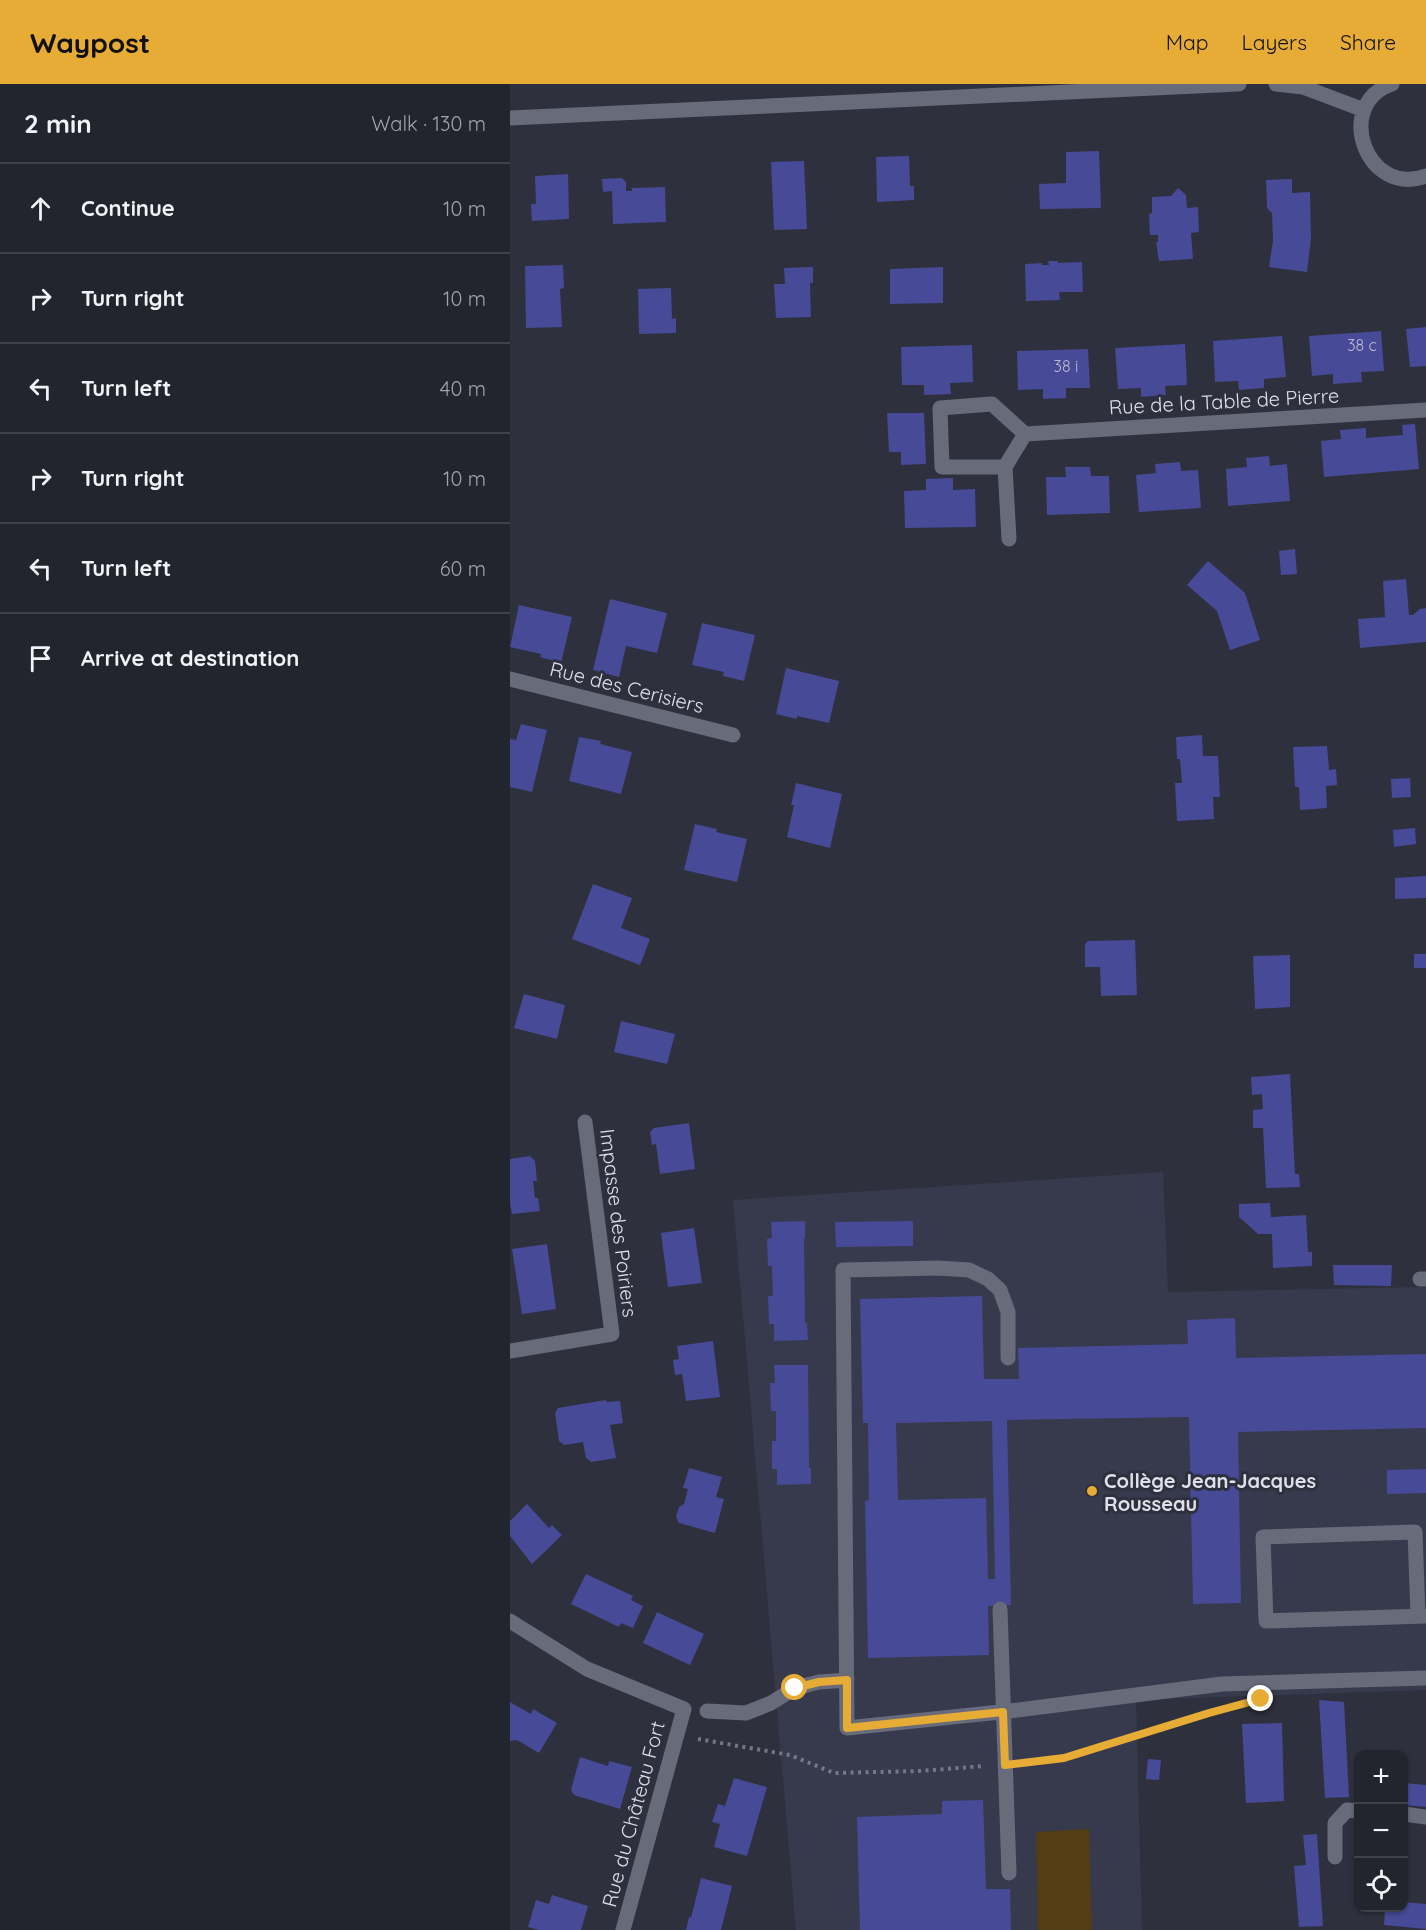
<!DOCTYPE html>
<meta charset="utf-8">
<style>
:root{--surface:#22242e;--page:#2a2c36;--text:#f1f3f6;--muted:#a2a4aa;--line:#3f414a;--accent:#e6ac36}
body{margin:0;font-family:Quicksand,sans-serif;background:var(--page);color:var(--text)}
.controls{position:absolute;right:18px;bottom:18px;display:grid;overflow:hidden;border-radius:12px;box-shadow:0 2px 4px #0004}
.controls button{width:54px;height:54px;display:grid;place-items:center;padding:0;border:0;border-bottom:2px solid var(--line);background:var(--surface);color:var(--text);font:30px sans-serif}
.stop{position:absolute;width:18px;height:18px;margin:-14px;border:4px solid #e6ac36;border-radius:50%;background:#fff}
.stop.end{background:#e6ac36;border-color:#fff;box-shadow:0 2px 6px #0008}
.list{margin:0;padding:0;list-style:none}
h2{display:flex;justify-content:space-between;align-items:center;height:78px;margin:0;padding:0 24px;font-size:26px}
h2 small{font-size:20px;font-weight:400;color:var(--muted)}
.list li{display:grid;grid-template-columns:39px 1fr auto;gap:18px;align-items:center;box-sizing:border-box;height:90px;padding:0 24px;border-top:2px solid var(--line)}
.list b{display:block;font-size:22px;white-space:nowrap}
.list em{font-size:20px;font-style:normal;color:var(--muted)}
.icon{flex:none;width:33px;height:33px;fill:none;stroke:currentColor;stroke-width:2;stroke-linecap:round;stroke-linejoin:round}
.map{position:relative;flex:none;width:916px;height:1846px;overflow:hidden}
header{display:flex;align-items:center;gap:36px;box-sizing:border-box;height:84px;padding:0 30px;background:var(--accent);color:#111}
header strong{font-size:28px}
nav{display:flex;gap:33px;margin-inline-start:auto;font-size:21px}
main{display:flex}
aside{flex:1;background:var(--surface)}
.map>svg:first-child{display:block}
.built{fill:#373a4c}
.green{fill:#533d13}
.building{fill:#474a96;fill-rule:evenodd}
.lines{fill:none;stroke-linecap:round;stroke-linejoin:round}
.path{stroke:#767883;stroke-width:4;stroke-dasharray:3 4.5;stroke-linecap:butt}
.minor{stroke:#686b79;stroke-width:15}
.route{stroke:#e6ac36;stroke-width:8}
.poi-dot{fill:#e6ac36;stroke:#2e303d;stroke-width:2}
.labels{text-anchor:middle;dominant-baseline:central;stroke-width:6;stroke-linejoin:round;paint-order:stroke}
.number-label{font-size:16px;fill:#b9bad4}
.street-label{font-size:20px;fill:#dfe0e9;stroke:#2e303d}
.poi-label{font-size:20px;font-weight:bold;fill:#dfe0e9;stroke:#2e303d;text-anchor:start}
</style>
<header>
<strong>Waypost</strong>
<nav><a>Map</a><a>Layers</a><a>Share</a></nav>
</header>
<main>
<aside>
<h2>2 min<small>Walk · 130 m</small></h2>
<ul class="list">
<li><svg class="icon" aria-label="ahead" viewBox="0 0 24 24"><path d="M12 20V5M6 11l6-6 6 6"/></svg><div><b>Continue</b></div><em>10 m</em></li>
<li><svg class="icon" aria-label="right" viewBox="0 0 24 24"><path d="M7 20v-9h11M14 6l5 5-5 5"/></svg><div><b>Turn right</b></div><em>10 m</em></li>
<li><svg class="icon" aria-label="left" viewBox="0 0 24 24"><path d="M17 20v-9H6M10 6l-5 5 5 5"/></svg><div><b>Turn left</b></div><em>40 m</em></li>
<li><svg class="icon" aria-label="right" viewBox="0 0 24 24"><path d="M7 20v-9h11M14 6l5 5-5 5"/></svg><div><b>Turn right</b></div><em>10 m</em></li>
<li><svg class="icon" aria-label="left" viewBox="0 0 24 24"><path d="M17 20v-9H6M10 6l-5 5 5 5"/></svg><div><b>Turn left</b></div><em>60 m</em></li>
<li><svg class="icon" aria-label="arrive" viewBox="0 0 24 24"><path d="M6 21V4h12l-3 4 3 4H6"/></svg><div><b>Arrive at destination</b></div></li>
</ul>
</aside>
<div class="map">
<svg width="916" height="1846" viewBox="0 0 916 1846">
<rect width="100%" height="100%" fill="#2e303d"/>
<path class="built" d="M653 1088 658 1208 916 1203V1606L626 1616 632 1846H286L223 1116Z"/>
<path class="green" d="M579 1745 582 1846H528L526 1748Z"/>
<path class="building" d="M589 67 591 124 530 125 529 100 556 99V68Z
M399 72 400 102H404V116L367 118 366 73Z
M294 77 297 145 264 146 261 78Z
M58 90 59 135 22 137 21 120H26L25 92Z
M112 94 116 98V107H122V104L155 103 156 138 103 140 102 107 93 108 92 95Z
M782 95V109L800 108 801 155 797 188 759 183 763 157 762 129 757 124 756 96Z
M668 104 676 111 677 124 688 123 689 148 681 149 683 175 649 177 646 158H648V151H640L639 130 642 129V113L661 112Z
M538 177H548V179L572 178 573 208H549L550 216 516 217 515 180 532 179V181H539Z
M53 181 54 204 50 205 52 243 16 244 15 182Z
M303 183V199H300L301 233 266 234 264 200H275L274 184Z
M433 183V219L380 220V185Z
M161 204 162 235 166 234V249L129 250 128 205Z
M916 243V282L900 283 896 245Z
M871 247 874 287 851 288 852 298 823 300V290L802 292 799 252Z
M772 252 776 293 754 295V304L729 306 728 297 705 298 703 257Z
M675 260 677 301 655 302 656 311 631 313V304L608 305 605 264Z
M462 261 463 298 440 299 441 310 414 311V301H392L391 263Z
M578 265 580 304H556V314L533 315V305L508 306 507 267Z
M377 329H414L416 380 391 381V368H379Z
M905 340 909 385 814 393 811 357 831 355 830 346 856 344V354L893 351 892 341Z
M759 372 760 382 777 380 780 417 718 422 716 385 737 383 736 374Z
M670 378 671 387 688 386 691 424 629 428 626 391 646 389 645 380Z
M555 383H580L581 392H599L600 429 537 431 536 393H556Z
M443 394V406L465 405 466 443 395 444 394 407 416 406V395Z
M785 465 787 490 771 491 769 467Z
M698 477 735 509 750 556 720 566 707 527 677 501Z
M896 495 899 531H903L910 525 916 524V558L850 564 848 535 875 533 873 497Z
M100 515 157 529 147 569 116 562 109 593 83 586Z
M9 521 62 533 51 579 30 573 31 570 0 563Z
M192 539 245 551 234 597 213 592 214 588 182 581Z
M276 584 329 597 319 639 287 632V635L266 630Z
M11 640 37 646 22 708 0 703V655L6 656Z
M692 651 693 672H708L710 713H703L704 735 667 737 665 699H672L670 675H667L666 653Z
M69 653 91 657 90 660 122 668 111 710 59 697Z
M817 662 819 686 826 685 827 701 816 702 817 724 790 726 789 703H785L783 663Z
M900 694 901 713 882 714 881 695Z
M286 699 332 710 320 764 277 753 284 721H281Z
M185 740 207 745 206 748 237 755 227 798 174 786Z
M905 744 906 760 884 763 883 746Z
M916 792V814L885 815V794Z
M83 800 122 814 111 844 140 855 130 881 62 855Z
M625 856 627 911 591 912 590 883H575V860L578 857Z
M904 870H916V884H904Z
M780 871V923L745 925 743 872Z
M14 910 55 921 47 955 4 944Z
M111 937 165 950 157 980 104 968Z
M780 990 785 1090H789L790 1103 756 1104 753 1044H743V1026L753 1025 752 1010 742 1011 741 993Z
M179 1039 185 1085 150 1090 146 1060 142 1061 140 1048 144 1044Z
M20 1072 25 1077 27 1097H23L25 1114H28L30 1127 2 1130 0 1119V1075Z
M760 1119 761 1133 796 1131 798 1168H802V1182L763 1184 762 1150H748L729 1133V1120Z
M295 1137V1154H294L295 1239H297L298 1256 264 1257V1240H259L258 1212H263L262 1182H258L257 1155 262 1154 261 1138Z
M403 1137V1162L326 1163 325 1138Z
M184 1144 192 1199 158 1203 151 1149Z
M37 1160 46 1225 12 1230 2 1165Z
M823 1181H882L881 1202 824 1201Z
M472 1212 474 1295H509L508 1264 678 1260 677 1236 725 1234 726 1274 916 1270V1344L728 1348 731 1519 683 1520 679 1333 497 1336 501 1521 478 1522 479 1571 358 1574 355 1417 359 1416 358 1339H353L350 1215ZM482 1337 485 1495H478L476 1414 388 1416 386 1339Z
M203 1257 210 1313 176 1317 172 1290 165 1291 163 1276 169 1275 167 1262Z
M264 1281H298L299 1384H301V1400L267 1401V1385H262V1357H266V1327H261L260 1299H265Z
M96 1316 97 1318 110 1317 113 1339 100 1341 106 1374 81 1378 76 1374 73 1358 54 1361 49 1357 45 1329 48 1324Z
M179 1384 212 1393 206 1413 214 1415 205 1449 169 1439 166 1433 169 1423 174 1420 178 1405 173 1404Z
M916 1385V1409L877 1410V1386Z
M17 1420 39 1444 42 1441 52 1451 22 1480 0 1452V1437Z
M76 1490 123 1512 121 1516 133 1522 123 1544 111 1539 109 1543 61 1520Z
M147 1528 194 1550 180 1581 133 1559Z
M809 1616 834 1618 839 1713 815 1714Z
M0 1618 21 1630 23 1625 47 1639 29 1669 7 1656 0 1657Z
M772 1639 774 1717 736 1719 732 1640Z
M70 1673 98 1682 99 1677 122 1683 110 1725 64 1711 61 1706Z
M638 1675 651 1676 649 1696 636 1695Z
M224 1694 257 1703 237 1772 204 1763 210 1740 202 1738 208 1720 215 1722Z
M894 1699 916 1701V1723L894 1721Z
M473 1716 476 1805H500L501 1846H350L347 1733 432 1730V1717Z
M807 1750 813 1842 789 1843 784 1782 796 1781 793 1751Z
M191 1794 222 1802 211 1846H176L179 1833 181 1834Z
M42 1811 78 1822 71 1846H29L18 1843 26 1816 39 1820Z
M894 1818 916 1820V1845L874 1841 875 1824H894Z"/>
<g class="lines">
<path class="path" d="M188 1655 280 1671 324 1689 409 1687 475 1682
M515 1678 554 1674 719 1623"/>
<path class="minor" d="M766 0 793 3 854 26
M882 0C823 20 856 114 916 92
M0 34 729 0
M495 383 515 350
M499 455 495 383H432L430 324 482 320 515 350 916 326
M0 595 223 651
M910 1195H916
M0 1267 102 1250 75 1038
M498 1274V1228L490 1206 478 1195 459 1186 428 1184 333 1186 337 1644 500 1627 712 1600 916 1594
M490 1525 499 1789
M908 1532 905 1448 753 1453 756 1537 916 1532
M0 1537 77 1585 174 1625 113 1846
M197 1627 236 1629 261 1619 285 1604 309 1598 337 1596
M894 1730 916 1733
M825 1773V1739L837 1726 848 1727"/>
</g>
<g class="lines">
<path class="route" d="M285 1604 309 1598 337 1596V1644L493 1628 495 1681 554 1674 699 1629 751 1615"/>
</g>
<circle class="poi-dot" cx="582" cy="1407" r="6"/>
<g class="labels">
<g class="number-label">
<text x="852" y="261">38 c</text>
<text x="556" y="282">38 i</text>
</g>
<g class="street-label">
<text transform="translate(714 317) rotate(-3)">Rue de la Table de Pierre</text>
<text transform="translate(117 603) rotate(14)">Rue des Cerisiers</text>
<text transform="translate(109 1139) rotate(83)">Impasse des Poiriers</text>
<text transform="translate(123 1730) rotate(-75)">Rue du Château Fort</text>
</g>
<g class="poi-label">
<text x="594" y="1396">Collège Jean-Jacques<tspan x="594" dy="23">Rousseau</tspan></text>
</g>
</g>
</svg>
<div class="controls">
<button>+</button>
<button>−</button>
<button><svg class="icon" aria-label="locate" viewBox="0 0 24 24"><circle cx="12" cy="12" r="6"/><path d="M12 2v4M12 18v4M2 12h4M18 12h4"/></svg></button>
</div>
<div class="stop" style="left:285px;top:1604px"></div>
<div class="stop end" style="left:751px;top:1615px"></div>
</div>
</main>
